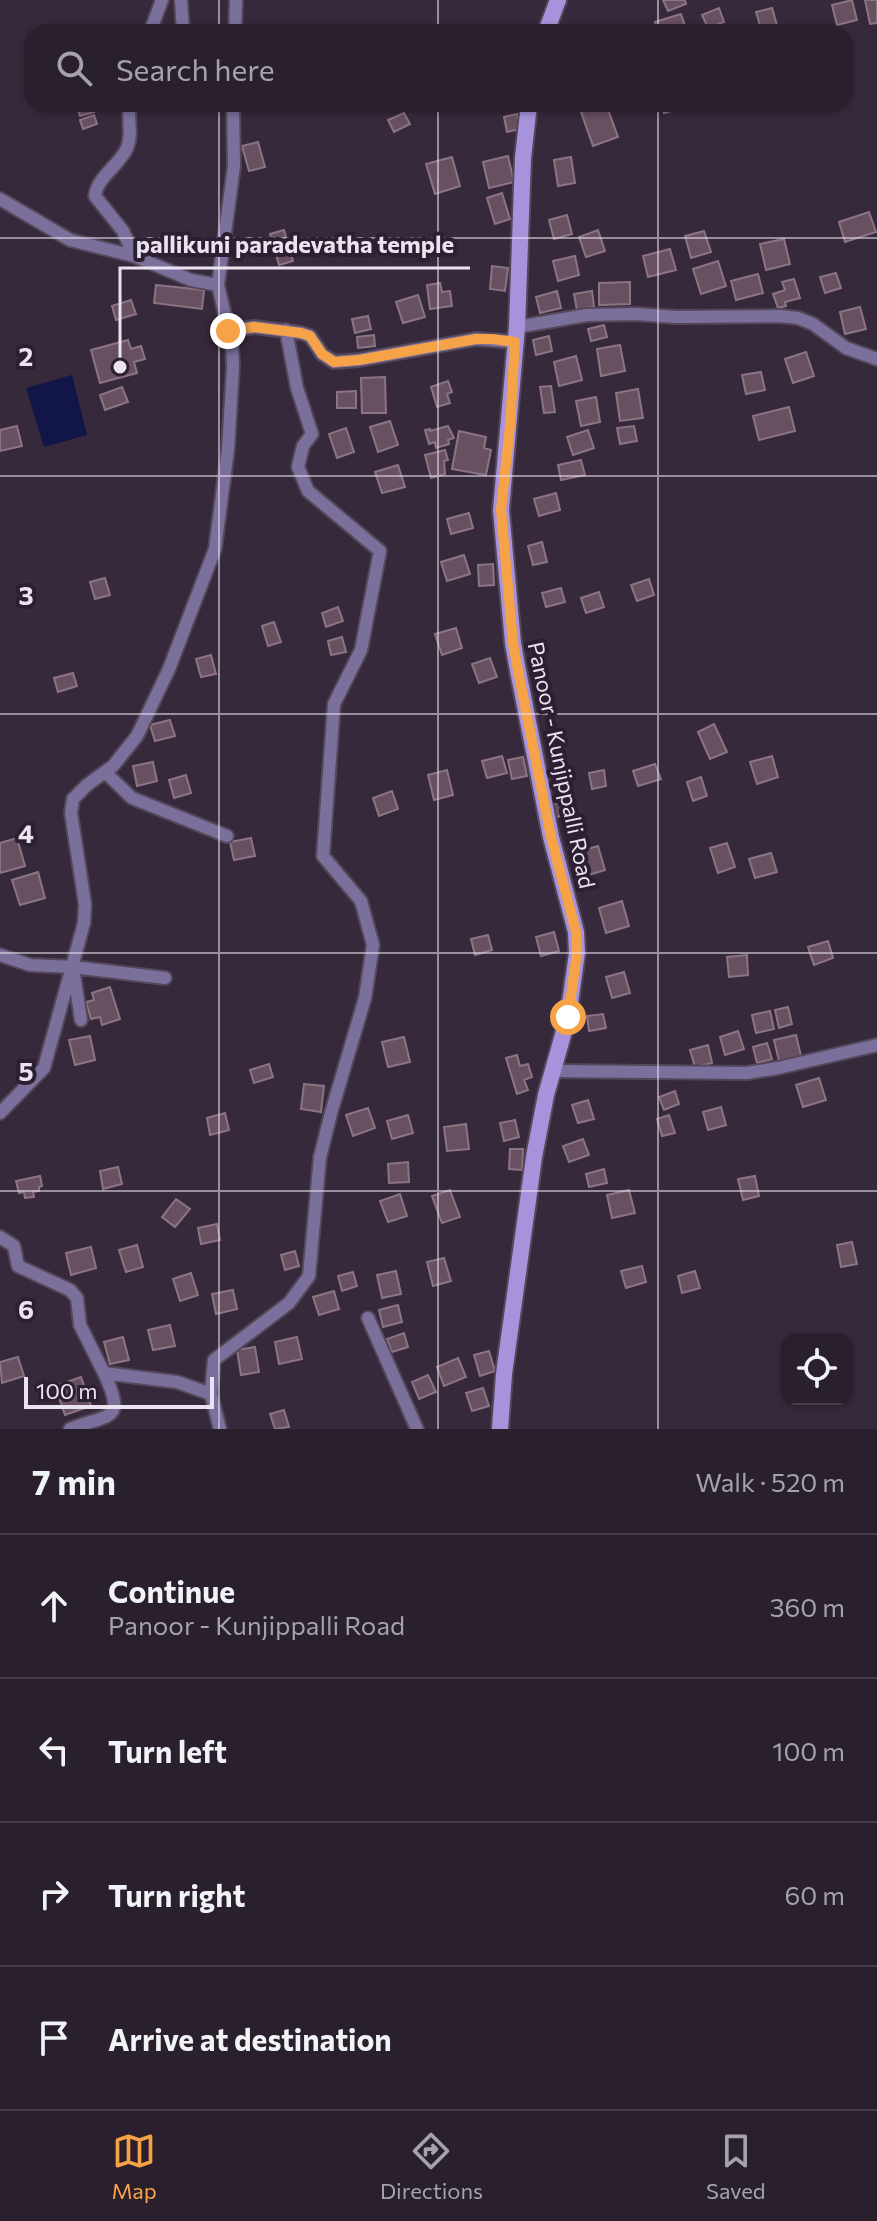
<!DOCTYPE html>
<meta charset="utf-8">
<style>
:root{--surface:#291f2d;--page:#312735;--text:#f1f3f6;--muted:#a5a2aa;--line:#453d49;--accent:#f6a247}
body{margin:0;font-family:Commissioner,sans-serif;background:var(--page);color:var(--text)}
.controls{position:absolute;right:24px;bottom:24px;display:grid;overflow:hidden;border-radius:16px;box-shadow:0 2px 6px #0004}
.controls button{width:72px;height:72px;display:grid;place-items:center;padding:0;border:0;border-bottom:2px solid var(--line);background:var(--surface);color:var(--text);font:40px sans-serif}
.scale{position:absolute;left:24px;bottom:20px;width:190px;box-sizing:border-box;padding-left:8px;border:4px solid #ece3f0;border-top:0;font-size:22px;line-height:28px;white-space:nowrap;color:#ece3f0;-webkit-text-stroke:6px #2d1f32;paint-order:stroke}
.stop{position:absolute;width:24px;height:24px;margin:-18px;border:6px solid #f6a247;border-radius:50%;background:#fff}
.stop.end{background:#f6a247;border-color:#fff;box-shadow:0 2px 8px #0008}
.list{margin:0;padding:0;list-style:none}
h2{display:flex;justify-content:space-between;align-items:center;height:104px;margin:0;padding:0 32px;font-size:34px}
h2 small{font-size:26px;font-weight:400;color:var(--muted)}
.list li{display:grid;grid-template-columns:52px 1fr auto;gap:24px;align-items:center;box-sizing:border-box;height:144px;padding:0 32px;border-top:2px solid var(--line)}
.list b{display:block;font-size:30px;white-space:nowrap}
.list p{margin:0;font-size:26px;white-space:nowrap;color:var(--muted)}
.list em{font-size:26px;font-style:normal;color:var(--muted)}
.icon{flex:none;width:44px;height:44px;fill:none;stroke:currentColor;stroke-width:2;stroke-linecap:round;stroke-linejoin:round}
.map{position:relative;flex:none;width:877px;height:1429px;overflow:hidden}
.search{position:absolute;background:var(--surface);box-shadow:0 2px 6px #0004;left:24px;right:24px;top:24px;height:88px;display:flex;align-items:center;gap:20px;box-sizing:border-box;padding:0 28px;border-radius:24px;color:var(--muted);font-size:30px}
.sheet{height:680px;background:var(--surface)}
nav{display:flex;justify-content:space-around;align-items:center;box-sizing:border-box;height:112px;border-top:2px solid var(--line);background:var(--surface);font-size:22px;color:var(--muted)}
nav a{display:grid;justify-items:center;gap:4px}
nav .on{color:var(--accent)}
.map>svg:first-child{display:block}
.water{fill:#121548}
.building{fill:#675060;stroke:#8c7484;stroke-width:2}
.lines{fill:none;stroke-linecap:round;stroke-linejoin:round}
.street-casing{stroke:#544759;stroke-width:16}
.secondary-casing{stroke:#544759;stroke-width:20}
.street{stroke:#7b709c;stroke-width:12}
.secondary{stroke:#a693db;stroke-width:16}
.route{stroke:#f6a247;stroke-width:10}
.grid{fill:none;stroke:#ece3f0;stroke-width:2;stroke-opacity:0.55}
.labels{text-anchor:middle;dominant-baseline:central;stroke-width:8;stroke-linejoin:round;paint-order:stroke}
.street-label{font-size:22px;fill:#ece3f0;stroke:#2d1f32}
.grid-label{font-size:26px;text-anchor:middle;font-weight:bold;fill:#ece3f0;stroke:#2d1f32;stroke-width:8;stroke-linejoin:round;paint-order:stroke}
.leader{fill:none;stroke:#ece3f0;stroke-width:3}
.callout-dot{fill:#ece3f0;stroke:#2d1f32;stroke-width:3}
.callout-label{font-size:24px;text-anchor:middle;font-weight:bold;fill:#ece3f0;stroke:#2d1f32;stroke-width:8;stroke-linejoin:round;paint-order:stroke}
</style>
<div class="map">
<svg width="877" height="1429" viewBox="0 0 877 1429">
<rect width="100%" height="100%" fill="#37293c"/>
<path class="water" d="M72 375 87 435 44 447 26 388Z"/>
<path class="building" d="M663 0H685L686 4 668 11Z
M852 0 857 20 837 25 832 5Z
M865 0H877V23L870 24Z
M719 8 724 22 708 28 702 15Z
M772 8 779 32H762L756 12Z
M681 14 687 32H658L655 22Z
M76 104H91L94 112 80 116Z
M606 104 618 137 593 146 581 112Z
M662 104H687V107L664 113Z
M404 113 410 124 394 132 388 120Z
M517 114 520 129 507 132 504 117Z
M94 115 97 124 83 129 80 120Z
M258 142 265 167 249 171 242 146Z
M508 156 514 182 489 188 483 162Z
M452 157 460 186 435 194 426 164Z
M571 157 575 183 558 186 554 160Z
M502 193 510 219 495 224 487 198Z
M869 212 876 232 845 242 839 222Z
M567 215 572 234 554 239 549 220Z
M284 230 288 244 274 248 270 234Z
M598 230 605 251 586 257 579 237Z
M704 231 711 252 691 258 685 236Z
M784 239 790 264 766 270 760 244Z
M289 247 293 261 279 265 275 251Z
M670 249 676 270 648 277 643 256Z
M575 256 579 275 558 281 553 261Z
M718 261 726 286 701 294 693 269Z
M492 266 508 268 505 291 490 289Z
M836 273 841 288 825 293 820 277Z
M758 274 763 293 736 300 731 281Z
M794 279 800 298 785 302 786 306 778 308 773 294 785 290 782 282Z
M630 282V304L599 305V283Z
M440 283 442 292 450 291 452 306 430 309 427 285Z
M156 285 204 290 202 309 154 303Z
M557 291 561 308 540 313 536 297Z
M592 291 594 307 577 310 574 294Z
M418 295 425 317 403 323 396 302Z
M131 300 136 314 116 320 112 306Z
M860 307 866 329 845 334 840 312Z
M368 316 371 329 355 333 352 319Z
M604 325 607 337 591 341 588 329Z
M374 335 375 346 358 348 357 337Z
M549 336 552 351 536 355 533 340Z
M128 340 131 349 141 346 145 359 134 362 137 373 100 383 91 350Z
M620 345 625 371 601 376 597 349Z
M806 352 814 376 793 383 785 359Z
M576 356 582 380 559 386 554 362Z
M761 372 765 390 746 394 742 375Z
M385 377 386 413H362L361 378Z
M448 381 452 392 447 394 450 403 437 407 431 387Z
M551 386 555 412 544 413 540 387Z
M122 387 128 402 105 410 100 395Z
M638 389 643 418 620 421 616 393Z
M356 391V408H337V392Z
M596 397 600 422 581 426 576 401Z
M789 407 795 431 759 440 753 416Z
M390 421 398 445 378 452 370 427Z
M17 426 22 446 0 451V430Z
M448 426 454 438 448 440 449 444 436 448 435 442 429 444 425 430 430 429V431Z
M634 426 637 441 620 444 617 428Z
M346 428 354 452 337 458 329 434Z
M588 430 594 448 573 455 567 437Z
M459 431 486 437 484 448 491 450 486 475 452 469Z
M445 450 448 460 444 461 445 474 431 478 425 455Z
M581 460 585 475 561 480 558 465Z
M398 465 405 487 382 493 375 472Z
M556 493 560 510 539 516 534 499Z
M469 513 473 528 451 534 447 519Z
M542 542 547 562 533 565 528 546Z
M464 555 470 574 447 581 441 562Z
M493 564 494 585 479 586 478 565Z
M105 578 110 595 95 599 90 582Z
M649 579 654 595 637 601 631 585Z
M561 588 565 602 546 607 542 593Z
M599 592 604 607 586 613 581 598Z
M338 607 343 621 326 627 322 613Z
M274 622 281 642 268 646 262 626Z
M456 628 462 648 442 655 435 634Z
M342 637 346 652 331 655 328 641Z
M211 655 216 674 201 677 196 659Z
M490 658 497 677 479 683 472 664Z
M73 673 77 686 58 692 54 678Z
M170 720 175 736 155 741 150 725Z
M714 724 727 752 710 759 698 732Z
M502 756 507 773 487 778 482 761Z
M772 756 778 777 757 784 750 762Z
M523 757 527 776 512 779 508 760Z
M153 762 157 781 137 786 133 766Z
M655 764 661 779 638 786 633 771Z
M447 770 453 795 434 800 428 775Z
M604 770 606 786 592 789 589 773Z
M186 775 191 793 174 798 169 780Z
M701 777 707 796 693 801 687 782Z
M392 791 398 809 379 816 373 798Z
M572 799 575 813 556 817 553 804Z
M17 838 25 866 0 873V843Z
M251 838 255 856 234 860 230 842Z
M727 843 735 867 718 873 710 848Z
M598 846 605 870 582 877 574 853Z
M771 853 777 872 755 878 749 859Z
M38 872 45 898 20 905 12 880Z
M622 901 629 926 606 933 599 908Z
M554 932 559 951 541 956 536 937Z
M488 935 492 950 475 955 471 939Z
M828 941 833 958 814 965 808 947Z
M747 955 748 975 729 977 727 957Z
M624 972 630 993 612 998 606 977Z
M110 987 120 1019 102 1025 100 1017 91 1019 86 1002 94 1000 92 993Z
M788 1007 792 1024 779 1028 775 1010Z
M770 1011 774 1029 756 1033 752 1015Z
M603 1014 606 1028 589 1031 587 1016Z
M738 1031 744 1049 725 1055 720 1037Z
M796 1035 801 1056 779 1061 774 1040Z
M90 1036 95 1060 75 1065 69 1040Z
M404 1037 410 1062 388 1067 382 1042Z
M767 1043 772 1059 757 1063 753 1047Z
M708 1045 712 1063 695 1067 690 1050Z
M517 1055 520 1066 528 1064 532 1077 524 1080 528 1090 517 1094 506 1058Z
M269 1064 273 1077 254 1083 250 1070Z
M819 1078 826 1100 803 1107 796 1085Z
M304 1084 324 1086 321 1112 301 1109Z
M675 1091 679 1104 664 1110 659 1097Z
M588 1100 594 1119 578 1123 572 1105Z
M721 1107 726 1125 708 1130 703 1112Z
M368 1108 375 1128 353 1136 346 1115Z
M225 1113 229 1130 210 1135 207 1118Z
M408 1115 413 1133 392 1139 387 1121Z
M669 1115 675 1133 662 1136 657 1119Z
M515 1120 519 1137 504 1141 500 1123Z
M466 1124 469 1149 447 1151 444 1127Z
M583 1139 589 1155 569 1162 563 1146Z
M510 1149H523L522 1170 509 1169Z
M408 1162 409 1182 389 1183 388 1164Z
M118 1167 122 1184 103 1189 100 1171Z
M604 1169 607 1183 589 1187 586 1174Z
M40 1176 42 1186 39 1187V1191L33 1192 34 1197 25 1198 24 1192 19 1193 16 1181Z
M755 1176 759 1196 743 1200 738 1179Z
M450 1190 460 1217 442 1223 432 1196Z
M629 1190 635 1213 612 1218 607 1195Z
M400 1194 407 1216 388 1222 380 1201Z
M176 1199 190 1209 175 1227 162 1217Z
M217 1224 220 1240 201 1244 198 1228Z
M852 1242 857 1264 841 1267 837 1245Z
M137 1245 143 1267 126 1272 119 1250Z
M91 1247 96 1268 71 1275 66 1253Z
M295 1251 299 1266 285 1270 281 1255Z
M444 1258 451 1281 433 1286 427 1262Z
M642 1266 646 1282 626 1288 621 1271Z
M396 1271 401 1294 382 1298 377 1275Z
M695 1271 700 1288 682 1293 678 1276Z
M353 1272 357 1286 342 1291 338 1276Z
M191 1273 198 1295 180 1301 173 1279Z
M233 1290 237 1309 216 1314 212 1294Z
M334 1291 339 1309 319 1315 313 1297Z
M398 1305 402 1322 383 1327 379 1310Z
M170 1325 175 1346 153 1350 148 1330Z
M404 1333 408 1347 392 1352 387 1339Z
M123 1337 129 1360 110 1364 104 1342Z
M297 1337 302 1359 279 1364 275 1342Z
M255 1347 259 1372 241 1375 237 1350Z
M489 1351 495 1371 480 1376 474 1355Z
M18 1357 24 1376 2 1383 0 1362Z
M458 1358 466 1377 444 1386 437 1367Z
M428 1375 436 1392 419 1399 412 1382Z
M81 1377 91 1406 65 1415 55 1386Z
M483 1388 489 1406 472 1411 466 1393Z
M284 1410 289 1427 275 1429 270 1414Z"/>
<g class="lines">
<g class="street-casing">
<path id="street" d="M181 0 183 32
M150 32 162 0
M235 32 236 0
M130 104C127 120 133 133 127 148 119 166 97 177 95 196L123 231 134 256
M0 199 70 240 134 256 191 280 218 285
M517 327 587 315 636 314 676 317 779 316 798 318 813 324 846 348 877 359
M228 331 254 327 301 333 310 336 322 354 334 362 359 360 476 339 515 342
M105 772 132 798 227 836
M0 955 30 965 73 967 165 978
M74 974 81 1020
M553 1071 747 1073 778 1068 877 1045
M0 1113 44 1068 84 923 85 904 71 813 73 799 87 785 113 766 137 736 169 669 215 549 228 449 233 367 232 346 218 285 234 166 233 104
M0 1237 14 1246 18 1266 70 1290 77 1298 80 1325 104 1373 177 1382 211 1394 220 1429
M368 1318 417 1429
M211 1394 214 1360 289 1303 309 1276 320 1157 331 1113 365 998 373 945 361 901 323 856 334 704 361 650 380 551 308 491 298 467 303 446 312 434 297 388 286 330
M70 1429C109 1413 127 1423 104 1373"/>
</g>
<g class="secondary-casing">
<path id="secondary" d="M546 32 558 0
M500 1429 504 1374 534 1157 546 1095 568 1017 577 953 576 932 551 837 518 671 513 643 501 510 517 327 523 158 529 104"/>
</g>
<use href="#street" class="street"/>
<use href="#secondary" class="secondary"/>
</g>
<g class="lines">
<path class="route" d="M228 331 254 327 301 333 310 336 322 354 334 362 359 360 476 339H492L515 342 510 425 501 510 513 643 518 671 551 837 576 932 577 953 568 1017"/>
</g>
<path class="grid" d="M219 0V32M438 0V32M658 0V32M219 104V1429M438 104V1429M658 104V1429M0 238H877M0 476H877M0 714H877M0 953H877M0 1191H877"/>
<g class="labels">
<g class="street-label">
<text transform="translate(562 765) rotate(78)">Panoor - Kunjippalli Road</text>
</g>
</g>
<g class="grid-label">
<text x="26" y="366">2</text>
<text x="26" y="605">3</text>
<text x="26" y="843">4</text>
<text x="26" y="1081">5</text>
<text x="26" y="1319">6</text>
</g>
<path class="leader" d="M120 367L120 268H470"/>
<circle class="callout-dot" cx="120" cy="367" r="8"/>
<g class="callout-label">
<text x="295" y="253">pallikuni paradevatha temple</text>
</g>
</svg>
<div class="controls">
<button><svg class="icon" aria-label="locate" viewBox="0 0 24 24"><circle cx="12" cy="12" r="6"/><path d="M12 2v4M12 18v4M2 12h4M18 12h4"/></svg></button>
</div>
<div class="scale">100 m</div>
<div class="stop" style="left:568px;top:1017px"></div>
<div class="stop end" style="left:228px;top:331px"></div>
<div class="search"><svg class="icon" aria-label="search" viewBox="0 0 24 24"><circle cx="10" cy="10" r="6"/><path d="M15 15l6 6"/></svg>Search here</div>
</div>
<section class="sheet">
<h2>7 min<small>Walk · 520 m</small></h2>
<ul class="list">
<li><svg class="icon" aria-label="ahead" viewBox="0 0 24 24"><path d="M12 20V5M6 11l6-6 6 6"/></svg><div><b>Continue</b><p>Panoor - Kunjippalli Road</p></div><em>360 m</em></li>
<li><svg class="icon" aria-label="left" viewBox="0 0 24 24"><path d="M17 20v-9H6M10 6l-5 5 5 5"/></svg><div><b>Turn left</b></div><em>100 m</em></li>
<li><svg class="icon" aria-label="right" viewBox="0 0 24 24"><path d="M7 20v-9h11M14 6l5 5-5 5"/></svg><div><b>Turn right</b></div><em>60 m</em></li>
<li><svg class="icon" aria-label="arrive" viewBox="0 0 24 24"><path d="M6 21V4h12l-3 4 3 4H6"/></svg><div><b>Arrive at destination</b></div></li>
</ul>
</section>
<nav>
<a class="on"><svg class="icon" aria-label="map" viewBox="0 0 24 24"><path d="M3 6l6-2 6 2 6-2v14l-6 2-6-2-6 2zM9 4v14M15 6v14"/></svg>Map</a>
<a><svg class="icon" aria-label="directions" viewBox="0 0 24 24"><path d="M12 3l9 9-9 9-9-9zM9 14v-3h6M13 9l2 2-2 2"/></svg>Directions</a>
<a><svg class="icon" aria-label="saved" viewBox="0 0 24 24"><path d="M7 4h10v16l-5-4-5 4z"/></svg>Saved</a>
</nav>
